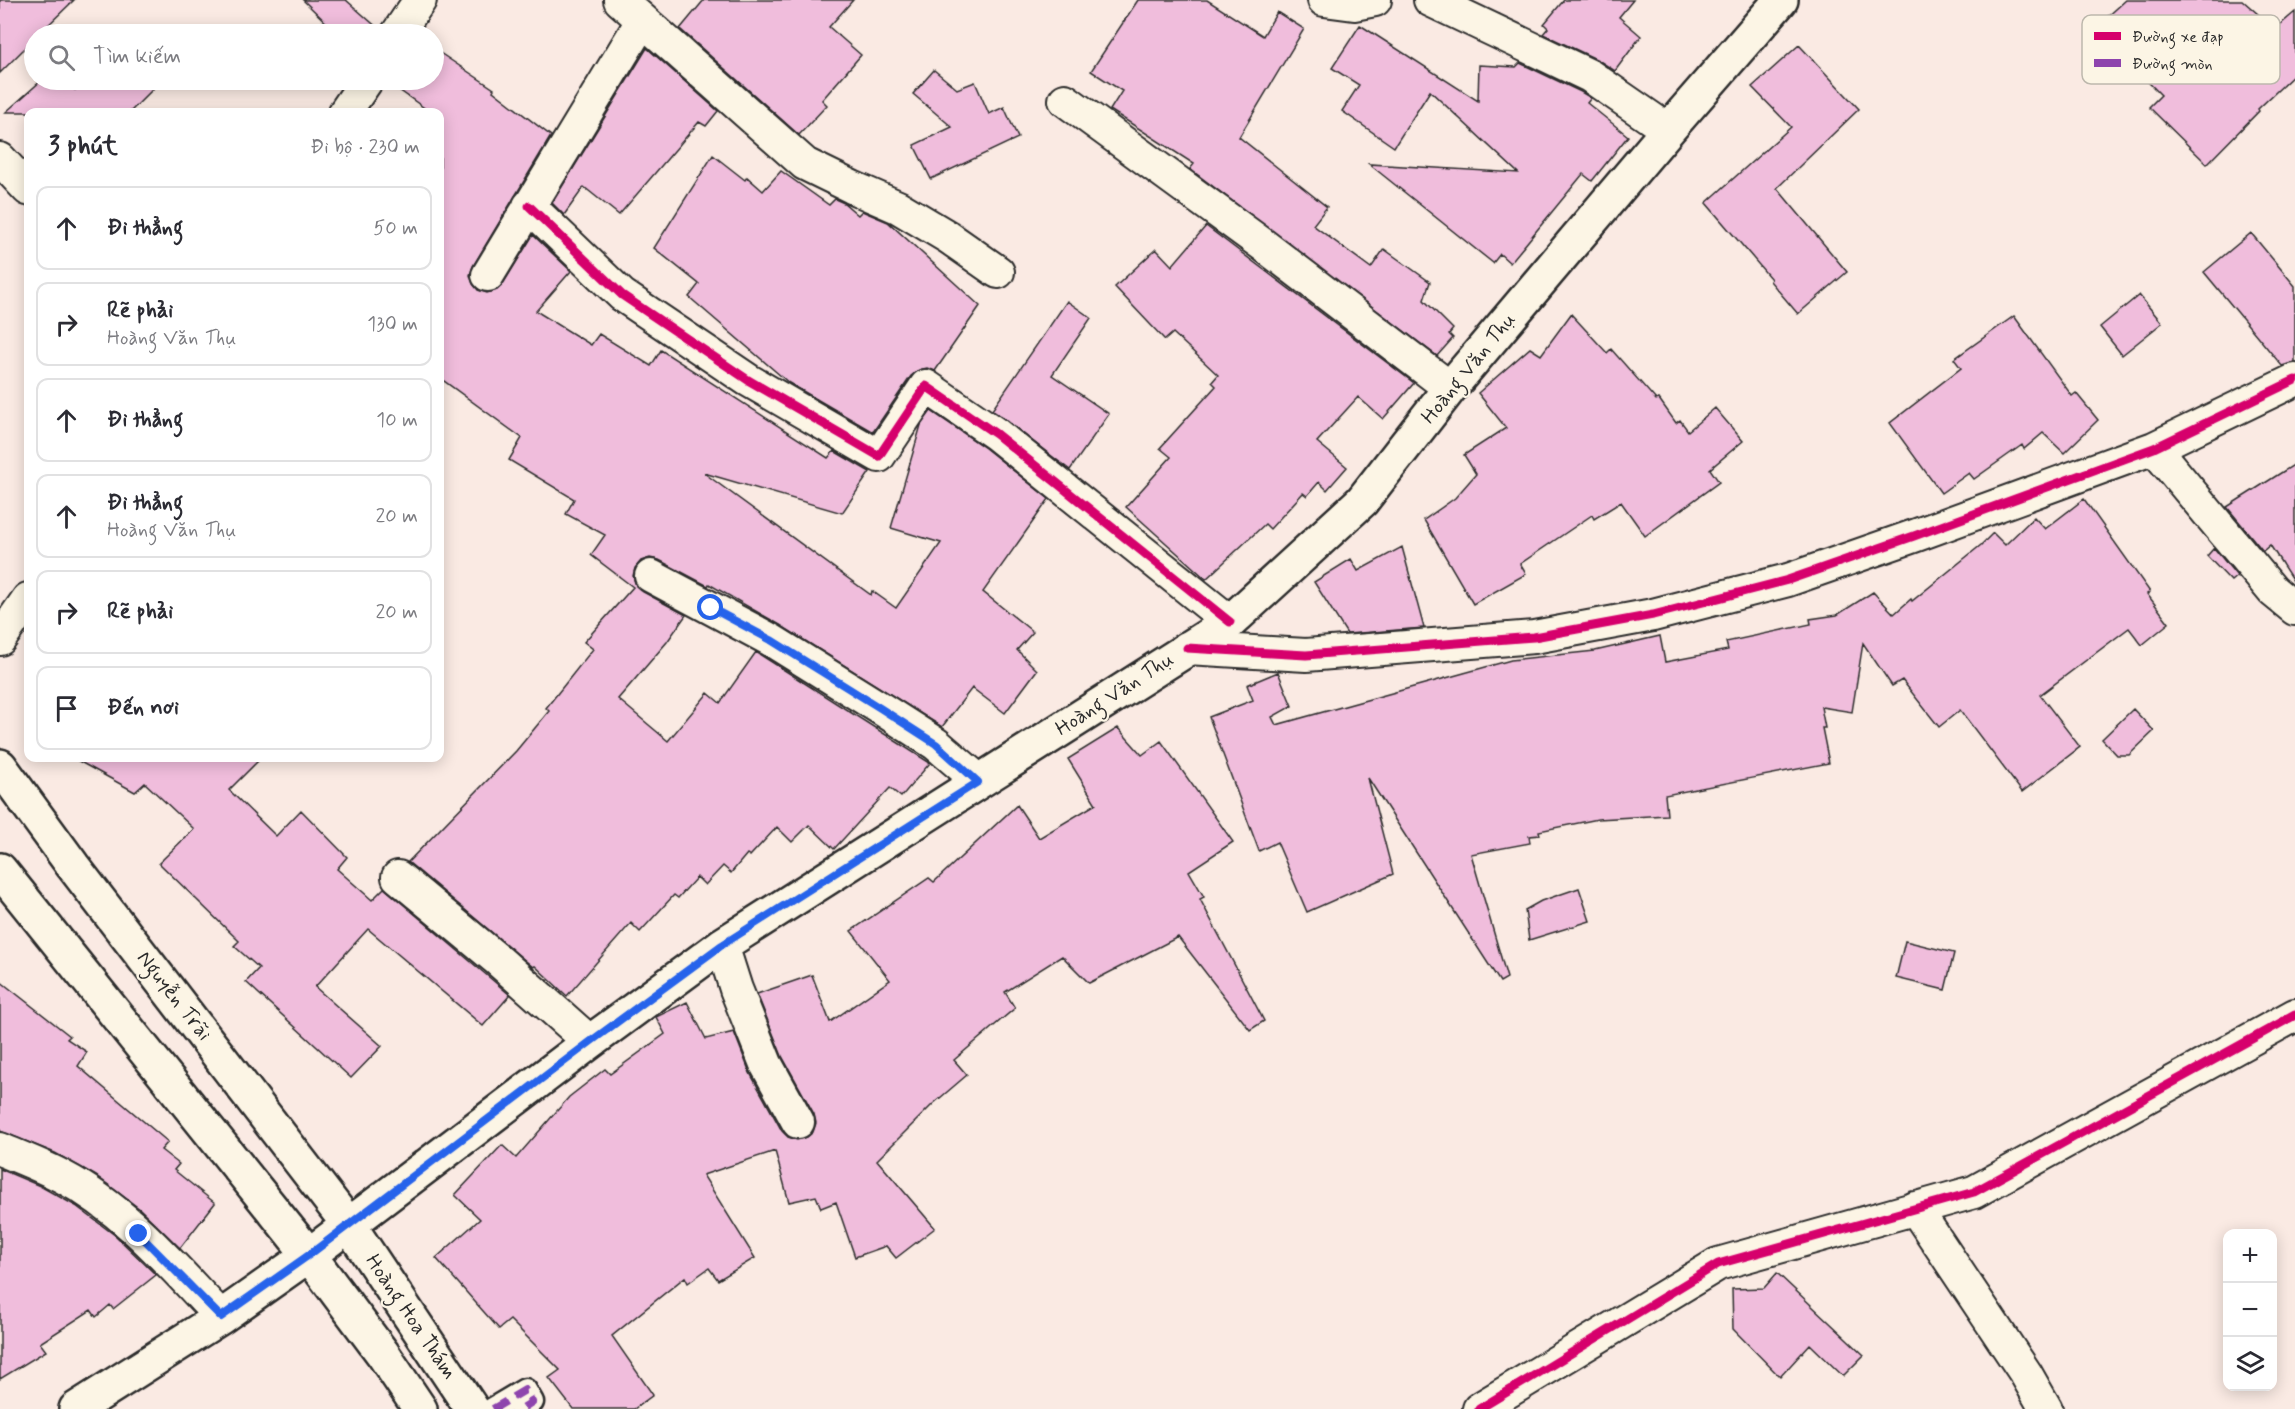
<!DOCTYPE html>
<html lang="vi">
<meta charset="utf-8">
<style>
:root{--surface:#fff;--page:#f2f2f3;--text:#2b2b33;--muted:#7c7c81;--line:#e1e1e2}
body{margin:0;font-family:Mynerve,sans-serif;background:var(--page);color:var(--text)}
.controls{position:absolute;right:18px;bottom:18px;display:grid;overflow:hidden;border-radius:12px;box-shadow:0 3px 15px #0003}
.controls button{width:54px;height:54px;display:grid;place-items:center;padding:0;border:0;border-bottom:2px solid var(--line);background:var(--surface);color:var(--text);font:30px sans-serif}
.stop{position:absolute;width:18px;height:18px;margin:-14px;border:4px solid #2563eb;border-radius:50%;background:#fff}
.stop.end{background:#2563eb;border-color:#fff;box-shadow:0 2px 6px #0008}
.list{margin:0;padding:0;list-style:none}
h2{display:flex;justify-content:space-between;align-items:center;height:78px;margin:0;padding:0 24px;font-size:26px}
h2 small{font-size:20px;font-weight:400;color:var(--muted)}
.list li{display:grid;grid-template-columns:39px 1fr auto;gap:18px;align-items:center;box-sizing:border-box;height:84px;margin:0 12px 12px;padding:0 12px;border:2px solid var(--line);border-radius:12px}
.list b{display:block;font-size:22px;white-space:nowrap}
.list p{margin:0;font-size:20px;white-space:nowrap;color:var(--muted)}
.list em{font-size:20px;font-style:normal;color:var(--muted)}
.icon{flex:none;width:33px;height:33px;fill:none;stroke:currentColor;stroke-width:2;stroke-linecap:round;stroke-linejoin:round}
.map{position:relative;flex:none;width:2295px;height:1409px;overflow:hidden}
.search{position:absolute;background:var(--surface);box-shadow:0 3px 15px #0003;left:24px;top:24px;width:420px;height:66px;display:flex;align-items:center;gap:15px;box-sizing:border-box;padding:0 21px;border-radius:33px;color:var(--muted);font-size:22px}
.panel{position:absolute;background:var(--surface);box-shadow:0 3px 15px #0003;left:24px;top:108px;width:420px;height:654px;border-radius:12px}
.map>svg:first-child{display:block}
.building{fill:#f0bddc;stroke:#2b2b2b;stroke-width:1.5}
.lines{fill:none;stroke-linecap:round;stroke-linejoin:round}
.pedestrian-casing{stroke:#2b2b2b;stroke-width:27}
.minor-casing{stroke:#2b2b2b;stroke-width:36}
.secondary-casing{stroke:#2b2b2b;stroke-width:38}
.pedestrian{stroke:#fcf5e5;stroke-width:22}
.minor{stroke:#fcf5e5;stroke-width:32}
.secondary{stroke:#fcf5e5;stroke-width:33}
.quiet{stroke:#8e44ad;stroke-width:8;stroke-dasharray:15 8;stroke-linecap:butt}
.cycleway-casing{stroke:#fcf5e5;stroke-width:13}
.cycleway{stroke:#d6006c;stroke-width:9}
.route{stroke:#2563eb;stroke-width:8}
.labels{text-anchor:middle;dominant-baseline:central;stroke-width:4.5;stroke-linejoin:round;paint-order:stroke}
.street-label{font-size:21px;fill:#2b2b2b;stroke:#fcf5e5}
.key{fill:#fcf5e5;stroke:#bdb8ad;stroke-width:1.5}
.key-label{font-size:16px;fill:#2b2b2b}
</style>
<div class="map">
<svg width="2295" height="1409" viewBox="0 0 2295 1409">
<rect width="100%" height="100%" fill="#faeae3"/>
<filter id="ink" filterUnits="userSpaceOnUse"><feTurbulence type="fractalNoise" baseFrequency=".0167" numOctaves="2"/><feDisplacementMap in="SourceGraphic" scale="12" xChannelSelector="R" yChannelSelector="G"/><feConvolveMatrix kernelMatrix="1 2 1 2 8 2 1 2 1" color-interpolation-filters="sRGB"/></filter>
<g filter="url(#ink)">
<path class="building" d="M0 0H74L39 34H34V39L0 73Z
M303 0H346L380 30 379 34H338Z
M704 0H853L829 27 861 55 822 100 827 105 799 135 680 29Z
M1138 0H1207L1263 36 1277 12 1304 29 1239 137 1327 207 1313 225 1371 268 1384 249 1430 282 1424 300 1453 329 1449 334 1453 338 1437 356 1190 169 1194 164 1110 110 1122 91 1091 71Z
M1564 0H1633L1619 17 1641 36 1615 71 1598 60 1543 34 1548 28 1544 24Z
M2126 0H2242L2275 29 2295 12V74L2258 109 2259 111 2207 164 2149 107 2161 95 2095 28Z
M1360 25 1478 101 1479 65 1516 67 1520 63 1581 92 1591 98 1587 103 1628 136 1592 181 1583 174 1510 263 1500 254 1493 263 1369 164 1518 173 1430 91 1394 147 1342 111 1359 85 1332 68Z
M1799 45 1859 109 1777 188 1847 272 1798 314 1770 281 1771 279 1706 203 1791 127 1752 87Z
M647 48 718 111 706 126 699 122 619 215 584 187 564 215 552 203Z
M434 49 494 89 493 91 551 136 473 266 470 275 473 284 478 290 487 293 497 290 503 284 533 235 571 271 536 311 591 345 599 334 651 366 661 350 828 458 834 451 870 472 842 513 704 473 871 595 872 591 896 608 941 543 891 528 921 425 931 411 985 448 1049 499 983 592 1033 632 1017 650 1037 670 1005 713 972 688 942 727 780 625 709 584 708 586 659 560 650 558 641 561 635 568 633 576 636 586 643 592 686 615 667 642 618 699 668 741 708 693 720 703 756 652 930 763 901 797 890 788 834 849 809 825 792 842 777 827 750 856 747 854 731 873 723 866 705 885 697 877 678 898 674 895 640 932 631 923 567 996 535 966 533 967 408 862 516 751 549 711 546 708 593 649 584 642 633 587 591 555 605 535 566 514 574 499 509 460 522 438 440 378V112H430L385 80H434Z
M934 70 957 89 975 82 989 114 1004 107 1018 138 931 179 914 145 952 127 913 94Z
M42 80H65L75 90 86 80H143L153 89 130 112H6Z
M713 155 745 180 747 177 763 191 781 171 829 205 835 199 844 203 858 215 862 211 888 222 980 306 935 371 927 368 919 370 911 376 873 432 789 383 689 297 699 284 654 248Z
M1206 226 1414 383 1383 419 1358 397 1317 442 1347 467 1327 490 1319 482 1307 496 1303 493 1270 529 1265 524 1206 579 1126 507 1171 457 1160 448 1216 386 1212 382 1218 375 1173 333 1165 340 1115 287 1156 249 1172 266Z
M2251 233 2295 286V362L2282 366 2204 272Z
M2139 295 2162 323 2122 355 2100 327Z
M1067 301 1091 318 1052 375 1109 414 1070 470 992 410Z
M1571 314 1607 353 1611 349 1656 400 1659 399 1676 423 1680 420 1688 431 1715 408 1743 441 1710 469 1719 482 1645 536 1621 502 1594 519 1592 515 1520 564 1526 574 1473 604 1424 520 1455 498 1476 474 1464 455 1506 428 1478 393 1530 348 1541 355Z
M2014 316 2072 396 2076 393 2098 420 2064 453 2043 433 2024 449 2022 445 1974 479 1969 473 1941 493 1890 423 1961 368 1954 359Z
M2295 464V584L2270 545 2263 551 2227 507Z
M2084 499 2150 592 2147 594 2169 623 2142 645 2129 628 2040 695 2080 747 2022 792 1960 710 1939 727 1902 680 1892 686 1863 643 1852 712 1821 707 1825 728H1822L1829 763 1665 795 1667 815 1598 819 1539 831 1540 835 1529 836 1530 843 1471 854 1507 978 1500 982 1368 778 1393 874 1307 912 1277 842 1259 851 1209 717 1253 700 1247 685 1278 672 1292 706 1272 717 1276 725 1511 660 1595 651 1660 636 1665 662 1728 650 1726 642 1811 624 1810 619 1837 615 1873 592 1894 614 1911 599 1912 601 1981 545 1993 533 2005 545 2034 517 2045 529Z
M1402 547 1424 628 1347 634 1314 582 1351 559 1358 571Z
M2214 548 2237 576 2231 581 2207 556Z
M2133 709 2154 731 2129 755H2117L2102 739Z
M1118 728 1142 755 1161 741 1233 842 1189 871 1204 897 1200 899 1264 1021 1250 1030 1178 937 1089 983 1062 956 1005 992 1015 1008 954 1060 967 1075 933 1104 877 1160 935 1228 896 1258 886 1246 855 1257 836 1202 821 1208 816 1196 789 1202 775 1151 703 1175 755 1258 718 1280 709 1268 688 1283 685 1277 612 1336 653 1395 634 1409H573L549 1378 560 1370 510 1320 499 1329 436 1258 480 1219 455 1195 502 1145 516 1158 569 1097 605 1069 610 1074 665 1034 656 1017 687 1002 706 1039 734 1032 750 1073 782 1131 788 1137 797 1140 807 1137 813 1132 816 1123 814 1114 782 1056 757 994 812 975 830 1022 890 980 851 931 929 878 934 882 1017 805 1039 838 1096 804 1068 759Z
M73 758H261L229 790 276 836 301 810 347 857 337 869 372 900 384 888 510 995 483 1026 368 929 315 987 382 1046 351 1078 246 982 259 968 234 946 239 941 159 863 194 829 145 783 135 792Z
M1579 888 1590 921 1529 940 1525 910 1541 901Z
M1905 941 1954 953 1945 990 1896 978Z
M0 981 70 1036 67 1039 87 1052 78 1066 168 1142 161 1150 179 1164 174 1170 215 1203 180 1248 140 1209 96 1176 55 1153 0 1131Z
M0 1169 40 1186 76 1206 116 1236 156 1275 113 1309 110 1305 96 1317 91 1310 40 1343 46 1351 0 1379Z
M1777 1273 1864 1355 1843 1376 1810 1344 1780 1377 1733 1329 1732 1289 1764 1288Z"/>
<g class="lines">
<g class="pedestrian-casing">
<path id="pedestrian" d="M493 1409 525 1390 532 1402 521 1409"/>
</g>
<g class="minor-casing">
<path id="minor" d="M620 0 805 164 852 187 898 207 948 237 998 272
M1324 0 1354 4 1375 0
M1430 0 1590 76 1668 130
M397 34 420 0
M1065 100 1262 244 1450 388
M345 112 367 80
M0 159 28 189
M529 206 622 295 748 380 879 456 926 386 996 434 1230 622
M488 275 642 21
M2154 448 2273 591 2295 609
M651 576 771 640 880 708 936 744 979 781
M0 639 28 599
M1187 648 1306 655 1534 637 1653 615 1788 580 1914 536 2154 448 2295 380
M398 877 499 961 590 1042
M722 945 736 989 766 1064 798 1122
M0 1149C21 1158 43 1166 63 1177 126 1210 173 1267 221 1317
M1915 1208 2026 1374 2046 1409
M1479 1409 1718 1264 1974 1192 2295 1015"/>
</g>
<g class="secondary-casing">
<path id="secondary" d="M0 766 73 866 349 1225 472 1409
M0 870 309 1255 383 1354 420 1409
M76 1409 221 1317 309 1255 590 1042 722 945 1230 622 1362 501 1450 388 1668 130 1781 0"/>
</g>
<use href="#pedestrian" class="pedestrian"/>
<use href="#minor" class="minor"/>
<use href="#secondary" class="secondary"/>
<path class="quiet" d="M493 1409 525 1390 532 1402 521 1409"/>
<g class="cycleway-casing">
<path id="cycleway" d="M529 206 622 295 748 380 879 456 926 386 996 434 1230 622
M1187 648 1306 655 1534 637 1653 615 1788 580 1914 536 2154 448 2295 380
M1479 1409 1718 1264 1974 1192 2295 1015"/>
</g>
<use href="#cycleway" class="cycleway"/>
</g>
</g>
<g class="lines" filter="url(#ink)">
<path class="route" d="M139 1234 221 1317 309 1255 590 1042 722 945 978 782 936 744 880 708 771 640 711 608"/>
</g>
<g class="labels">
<g class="street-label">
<text transform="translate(1469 368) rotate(-51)">Hoàng Văn Thụ</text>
<text transform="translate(1115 694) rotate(-33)">Hoàng Văn Thụ</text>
<text transform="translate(174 996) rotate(52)">Nguyễn Trãi</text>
<text transform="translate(411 1317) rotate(56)">Hoàng Hoa Thám</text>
</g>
</g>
<rect x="2082" y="15" width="198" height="69" rx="9" class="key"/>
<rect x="2094" y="32" width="27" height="8" fill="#d6006c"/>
<rect x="2094" y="59" width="27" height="8" fill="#8e44ad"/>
<g class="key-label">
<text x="2132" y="42">Đường xe đạp</text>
<text x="2132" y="69">Đường mòn</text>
</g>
</svg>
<div class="controls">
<button>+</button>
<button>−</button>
<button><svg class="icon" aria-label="layers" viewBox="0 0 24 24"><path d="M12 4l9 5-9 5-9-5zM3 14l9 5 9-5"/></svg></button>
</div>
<div class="stop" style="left:711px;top:608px"></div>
<div class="stop end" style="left:139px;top:1234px"></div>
<div class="search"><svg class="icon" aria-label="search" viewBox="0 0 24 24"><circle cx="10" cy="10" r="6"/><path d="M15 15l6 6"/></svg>Tìm kiếm</div>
<section class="panel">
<h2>3 phút<small>Đi bộ · 230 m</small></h2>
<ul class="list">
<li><svg class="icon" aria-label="ahead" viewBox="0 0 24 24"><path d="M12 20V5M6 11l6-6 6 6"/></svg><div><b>Đi thẳng</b></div><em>50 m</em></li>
<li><svg class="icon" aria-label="right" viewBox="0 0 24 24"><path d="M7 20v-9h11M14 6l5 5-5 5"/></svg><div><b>Rẽ phải</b><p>Hoàng Văn Thụ</p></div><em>130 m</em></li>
<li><svg class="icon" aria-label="ahead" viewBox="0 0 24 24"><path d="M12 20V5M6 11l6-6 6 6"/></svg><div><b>Đi thẳng</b></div><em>10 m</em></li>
<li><svg class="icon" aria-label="ahead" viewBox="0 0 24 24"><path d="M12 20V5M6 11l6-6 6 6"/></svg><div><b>Đi thẳng</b><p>Hoàng Văn Thụ</p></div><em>20 m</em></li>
<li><svg class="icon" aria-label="right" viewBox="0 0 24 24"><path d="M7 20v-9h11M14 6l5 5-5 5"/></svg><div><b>Rẽ phải</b></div><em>20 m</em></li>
<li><svg class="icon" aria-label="arrive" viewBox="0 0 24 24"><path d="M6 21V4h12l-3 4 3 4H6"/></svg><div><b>Đến nơi</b></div></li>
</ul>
</section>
</div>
